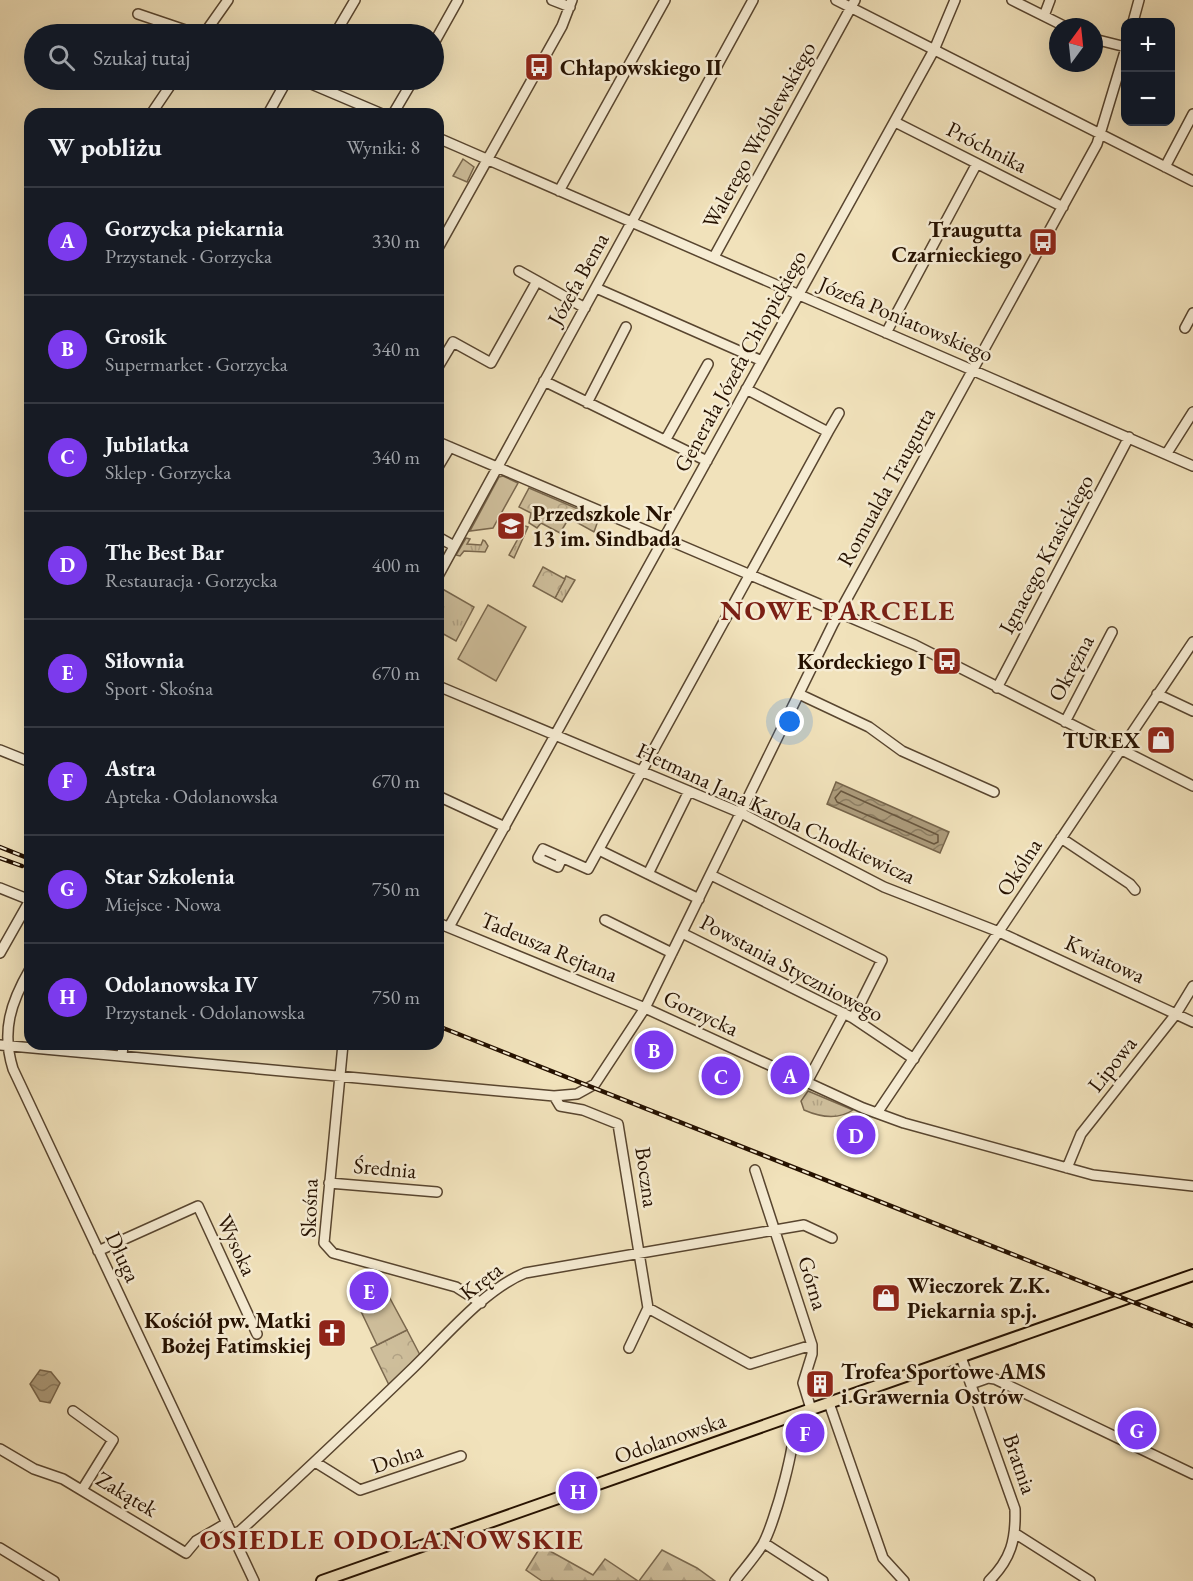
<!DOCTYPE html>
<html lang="pl">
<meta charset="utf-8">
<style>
:root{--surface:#171b24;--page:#20242c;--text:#f1f3f6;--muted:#9ea1a6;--line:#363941;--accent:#7c3aed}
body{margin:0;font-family:"EB Garamond",serif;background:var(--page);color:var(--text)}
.controls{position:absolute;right:18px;top:18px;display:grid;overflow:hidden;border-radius:12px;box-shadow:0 6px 24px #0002}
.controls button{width:54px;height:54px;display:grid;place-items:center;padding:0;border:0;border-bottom:2px solid var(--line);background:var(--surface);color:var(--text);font:30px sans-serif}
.compass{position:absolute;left:1049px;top:18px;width:54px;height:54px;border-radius:50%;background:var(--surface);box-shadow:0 6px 24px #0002;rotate:15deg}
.you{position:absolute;left:790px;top:722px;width:21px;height:21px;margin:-15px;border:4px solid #fff;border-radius:50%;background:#1a73e8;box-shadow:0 0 0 9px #1a73e833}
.badge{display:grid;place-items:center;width:39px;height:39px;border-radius:50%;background:var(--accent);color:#fff;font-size:20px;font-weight:700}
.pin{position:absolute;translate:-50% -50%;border:3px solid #fff;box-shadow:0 2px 6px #0006}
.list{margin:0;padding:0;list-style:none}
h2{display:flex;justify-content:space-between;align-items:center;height:78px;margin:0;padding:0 24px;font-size:26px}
h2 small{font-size:20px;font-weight:400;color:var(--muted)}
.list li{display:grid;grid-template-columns:39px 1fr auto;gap:18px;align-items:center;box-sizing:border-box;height:108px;padding:0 24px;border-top:2px solid var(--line)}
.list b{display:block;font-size:22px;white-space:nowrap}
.list p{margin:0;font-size:20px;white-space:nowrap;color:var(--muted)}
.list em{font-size:20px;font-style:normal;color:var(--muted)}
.icon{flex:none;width:33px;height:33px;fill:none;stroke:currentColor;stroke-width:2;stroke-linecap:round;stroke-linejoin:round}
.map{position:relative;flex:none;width:1193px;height:1581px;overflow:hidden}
.search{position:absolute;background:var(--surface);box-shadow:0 6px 24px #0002;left:24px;top:24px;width:420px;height:66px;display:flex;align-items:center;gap:15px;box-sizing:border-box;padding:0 21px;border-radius:33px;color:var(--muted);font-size:22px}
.panel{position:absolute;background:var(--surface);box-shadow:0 6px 24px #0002;left:24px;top:108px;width:420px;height:942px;border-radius:18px}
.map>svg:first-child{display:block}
.grass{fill:url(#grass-tufts);stroke:#7a684e;stroke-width:1.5}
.forest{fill:url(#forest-firs);stroke:#7a684e;stroke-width:1.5}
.park{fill:url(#park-crowns);stroke:#7a684e;stroke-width:1.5}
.garden{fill:#cebe9b;stroke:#7a684e;stroke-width:1.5}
.water{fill:url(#water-waves);stroke:#76644a;stroke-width:1.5}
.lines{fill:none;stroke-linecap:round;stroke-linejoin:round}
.shore{stroke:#68563e;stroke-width:1.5}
.minor-casing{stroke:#58452f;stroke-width:12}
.major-casing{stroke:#251100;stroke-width:14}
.minor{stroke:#f6ecd3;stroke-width:9}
.major{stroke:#f1e2bb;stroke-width:10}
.rail-casing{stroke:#251100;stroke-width:4.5}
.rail{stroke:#f6ecd3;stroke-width:2;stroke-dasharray:7;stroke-linecap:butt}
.labels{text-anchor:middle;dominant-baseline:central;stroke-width:5;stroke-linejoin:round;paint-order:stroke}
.poi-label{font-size:22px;font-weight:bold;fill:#251100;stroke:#f6ecd3;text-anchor:start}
.street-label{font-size:22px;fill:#251100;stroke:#f6ecd3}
.district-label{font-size:28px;font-weight:bold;letter-spacing:1.5px;fill:#7a1f14;stroke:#f6ecd3}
</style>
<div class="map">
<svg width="1193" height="1581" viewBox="0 0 1193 1581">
<defs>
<pattern id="grass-tufts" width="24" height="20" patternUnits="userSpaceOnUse" patternTransform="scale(1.5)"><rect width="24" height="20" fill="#cebe9b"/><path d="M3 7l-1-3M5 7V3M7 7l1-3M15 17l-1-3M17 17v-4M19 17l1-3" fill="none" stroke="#b1a284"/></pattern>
<pattern id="forest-firs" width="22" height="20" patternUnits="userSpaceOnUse" patternTransform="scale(1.5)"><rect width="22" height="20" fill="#cebe9b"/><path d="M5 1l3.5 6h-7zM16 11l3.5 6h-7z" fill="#b1a284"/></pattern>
<pattern id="park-crowns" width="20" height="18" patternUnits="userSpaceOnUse" patternTransform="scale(1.5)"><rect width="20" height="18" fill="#cebe9b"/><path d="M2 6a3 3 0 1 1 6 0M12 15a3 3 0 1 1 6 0" fill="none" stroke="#b1a284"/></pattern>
<pattern id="water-waves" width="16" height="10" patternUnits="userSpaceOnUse" patternTransform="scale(1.5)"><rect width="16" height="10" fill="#ac9b7b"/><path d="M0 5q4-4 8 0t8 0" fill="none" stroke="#8c7d62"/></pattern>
</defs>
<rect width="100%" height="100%" fill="#f1e2bb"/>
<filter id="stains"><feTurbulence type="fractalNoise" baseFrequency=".00333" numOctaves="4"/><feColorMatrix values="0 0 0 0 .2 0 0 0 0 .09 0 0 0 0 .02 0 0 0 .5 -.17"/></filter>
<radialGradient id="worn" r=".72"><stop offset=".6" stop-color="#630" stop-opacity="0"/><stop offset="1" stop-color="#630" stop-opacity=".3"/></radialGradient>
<path class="grass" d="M525 526 528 527 514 558 509 555Z
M466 538 470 539 467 544 481 545 483 540 485 541 488 546 485 552 464 551 460 556 456 555Z
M566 576 575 580 562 602 555 598Z
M439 587 474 607 456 641 438 631Z
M808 1091 853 1110C838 1120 820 1117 804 1110L801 1101Z"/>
<path class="forest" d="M541 1546 593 1575 605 1559 638 1581H542L526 1570Z
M662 1550 697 1568 715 1581H639Z"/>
<path class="park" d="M529 488 599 518 594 532 569 518 560 533 541 523 537 528 529 523 531 513 519 507Z
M543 567 565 579 555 598 533 586Z
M407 1330 420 1355 389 1385 371 1348Z"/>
<path class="garden" d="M463 159 474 167 467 182 453 176Z
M503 476 518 483 493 528 470 531 499 477Z
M488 605 526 627 496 681 458 659Z
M386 1291 407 1330 377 1345 357 1303Z"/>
<path class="water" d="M836 782 949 832 940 853 827 804Z
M40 1370 51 1372 60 1383 50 1403 40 1401 30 1384Z"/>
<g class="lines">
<path class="shore" d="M841 791 938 835V842L934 844 837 802 835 798Z"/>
<g class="minor-casing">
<path id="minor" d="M552 0 570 7
M836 0 1193 181
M1012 0 1066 27
M138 14 197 34
M1044 16 1050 0
M1133 22 1139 0
M204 34 228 0
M335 34 355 0
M1094 39 1126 47
M434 43 458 0
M302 80 382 114
M151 114 174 80
M268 114 287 80
M393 114 413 80
M895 122 1063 207
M438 138 1193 466
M1165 167 1193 114
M559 191 665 0
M438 248 562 26 572 0
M714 257 855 0
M519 271 537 281
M596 288 762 361
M1185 328 1193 313
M886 333 976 165
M438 367 453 342 491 363 537 281 585 308
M544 381 707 461
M587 403 626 327
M828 432 839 413
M666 439 708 364
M438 442 915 645 1193 786
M1167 453 1193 412
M438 467 450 447
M438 537 454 546
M438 576 753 0
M438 686 741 813 884 887 999 932 1193 1022
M997 688 1129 437
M799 694 869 727 902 751 994 792
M1157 694 1193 711
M1065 722 1112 632
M0 750 30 762
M438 796 505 827
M1061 838 1130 884 1135 890
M599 850 699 899
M562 858 558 867 538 858 543 849 588 869 828 432 746 389
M648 874 689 791
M711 875 882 960 853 1018
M0 888 30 900
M605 920 672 953
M438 923 645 1008 863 1108 904 1123 1093 1175 1193 1186
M449 927 934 50 955 0
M682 933 853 1018 914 1059
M0 953 30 900
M30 969C11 1002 1 1031 13 1069L254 1581
M343 1044 324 1243 333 1253 456 1287 481 1303
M0 1045 554 1096 577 1094 595 1084 645 1008 833 624 1097 144 1126 48
M122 1056 123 1044
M807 1082 844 1013
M554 1096 560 1106 583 1110 618 1124 648 1308 750 1364 812 1345
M877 1113 1193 642
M1067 1168 1081 1134 1176 1014 1193 986
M755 1170 812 1345V1354L803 1383 811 1409
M329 1183 437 1192
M98 1251 198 1206 257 1334
M629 1348 648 1308
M961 1357 1015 1509C1016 1540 1011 1559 989 1581
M971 1384 988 1378 995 1379 1193 1474
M829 1403 883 1558 904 1581
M73 1411 113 1440 82 1490
M0 1449 34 1469 63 1479 186 1553 196 1541 227 1523
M315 1462 360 1490 461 1456
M232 1534 240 1531C299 1477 357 1422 414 1367 445 1337 485 1289 525 1273L804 1225 832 1238
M1016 1534 1090 1581
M764 1543 823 1581
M0 1548 54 1581
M735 1581C744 1569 755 1557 763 1544 774 1524 800 1435 793 1415"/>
</g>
<g class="major-casing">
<path id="major" d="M322 1581 1193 1275"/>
</g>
<use href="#minor" class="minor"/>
<use href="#major" class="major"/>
<g class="rail-casing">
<path id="rail" d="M0 847 30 859
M0 858 22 866
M438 1026 1193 1326"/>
</g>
<use href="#rail" class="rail"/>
</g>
<defs>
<g id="bus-square" transform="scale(1.5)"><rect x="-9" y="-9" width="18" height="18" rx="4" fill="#8f2418" stroke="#f6ecd3"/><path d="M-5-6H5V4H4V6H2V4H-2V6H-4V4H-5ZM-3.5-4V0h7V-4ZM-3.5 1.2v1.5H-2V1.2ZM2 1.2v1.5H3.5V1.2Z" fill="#fff"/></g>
<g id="school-square" transform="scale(1.5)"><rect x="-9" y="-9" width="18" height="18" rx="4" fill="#8f2418" stroke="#f6ecd3"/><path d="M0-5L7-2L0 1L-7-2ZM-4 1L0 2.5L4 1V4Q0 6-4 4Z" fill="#fff"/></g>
<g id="shop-square" transform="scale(1.5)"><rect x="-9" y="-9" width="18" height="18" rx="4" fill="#8f2418" stroke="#f6ecd3"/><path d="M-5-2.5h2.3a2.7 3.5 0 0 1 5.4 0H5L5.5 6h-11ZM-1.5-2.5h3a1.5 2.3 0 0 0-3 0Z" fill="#fff"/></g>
<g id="church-square" transform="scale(1.5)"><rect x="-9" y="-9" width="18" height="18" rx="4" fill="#8f2418" stroke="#f6ecd3"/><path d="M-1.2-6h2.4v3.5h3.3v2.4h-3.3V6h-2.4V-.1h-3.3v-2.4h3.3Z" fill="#fff"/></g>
<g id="building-square" transform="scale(1.5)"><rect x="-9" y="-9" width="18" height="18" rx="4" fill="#8f2418" stroke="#f6ecd3"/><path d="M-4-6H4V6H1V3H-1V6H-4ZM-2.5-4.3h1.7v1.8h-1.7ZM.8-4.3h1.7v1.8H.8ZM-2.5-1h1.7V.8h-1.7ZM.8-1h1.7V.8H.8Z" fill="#fff"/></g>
</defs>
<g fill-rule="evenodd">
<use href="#bus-square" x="539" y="67"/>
<use href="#bus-square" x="1043" y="242"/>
<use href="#school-square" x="511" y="526"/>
<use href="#bus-square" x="947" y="661"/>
<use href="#shop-square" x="1161" y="740"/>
<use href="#shop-square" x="886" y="1298"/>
<use href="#church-square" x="332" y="1333"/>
<use href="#building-square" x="820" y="1384"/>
</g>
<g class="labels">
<g class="poi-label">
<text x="560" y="67">Chłapowskiego II</text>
<text x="1022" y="229" text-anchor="end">Traugutta<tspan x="1022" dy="25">Czarnieckiego</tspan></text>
<text x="532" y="513">Przedszkole Nr<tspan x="532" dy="25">13 im. Sindbada</tspan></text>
<text x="926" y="661" text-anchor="end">Kordeckiego I</text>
<text x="1140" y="740" text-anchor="end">TUREX</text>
<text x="907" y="1285">Wieczorek Z.K.<tspan x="907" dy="25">Piekarnia sp.j.</tspan></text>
<text x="311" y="1320" text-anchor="end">Kościół pw. Matki<tspan x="311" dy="25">Bożej Fatimskiej</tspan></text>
<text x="841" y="1371">Trofea Sportowe AMS<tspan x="841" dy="25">i Grawernia Ostrów</tspan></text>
</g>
<g class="street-label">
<text transform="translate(759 135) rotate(-61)">Walerego Wróblewskiego</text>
<text transform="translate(987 147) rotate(27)">Próchnika</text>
<text transform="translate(578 279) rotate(-61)">Józefa Bema</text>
<text transform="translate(906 319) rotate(23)">Józefa Poniatowskiego</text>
<text transform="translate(740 361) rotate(-61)">Generała Józefa Chłopickiego</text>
<text transform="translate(886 487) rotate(-61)">Romualda Traugutta</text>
<text transform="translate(1046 554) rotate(-62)">Ignacego Krasickiego</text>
<text transform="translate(1071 668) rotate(-62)">Okrężna</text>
<text transform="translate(776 813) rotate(25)">Hetmana Jana Karola Chodkiewicza</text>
<text transform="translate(1019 867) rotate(-57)">Okólna</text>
<text transform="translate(549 947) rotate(23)">Tadeusza Rejtana</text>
<text transform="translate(1105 959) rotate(25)">Kwiatowa</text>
<text transform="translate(792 968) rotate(28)">Powstania Styczniowego</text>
<text transform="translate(701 1013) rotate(25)">Gorzycka</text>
<text transform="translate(1112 1064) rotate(-52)">Lipowa</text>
<text transform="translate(385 1168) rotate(5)">Średnia</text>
<text transform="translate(647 1177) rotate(82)">Boczna</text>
<text transform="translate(309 1208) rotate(-88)">Skośna</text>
<text transform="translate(237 1245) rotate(65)">Wysoka</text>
<text transform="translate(123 1257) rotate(65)">Długa</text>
<text transform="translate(481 1281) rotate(-38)">Kręta</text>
<text transform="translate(813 1283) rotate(73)">Górna</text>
<text transform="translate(670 1438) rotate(-19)">Odolanowska</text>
<text transform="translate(397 1458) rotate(-19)">Dolna</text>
<text transform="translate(1020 1464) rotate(71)">Bratnia</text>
<text transform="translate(127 1494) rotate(31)">Zakątek</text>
</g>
<g class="district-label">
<text x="838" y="610">NOWE PARCELE</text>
<text x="392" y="1539">OSIEDLE ODOLANOWSKIE</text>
</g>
</g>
<rect width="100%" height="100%" filter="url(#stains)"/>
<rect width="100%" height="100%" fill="url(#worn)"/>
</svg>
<div class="controls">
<button>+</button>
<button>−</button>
</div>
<svg class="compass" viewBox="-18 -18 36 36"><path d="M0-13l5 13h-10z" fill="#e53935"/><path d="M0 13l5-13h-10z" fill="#9ea1a6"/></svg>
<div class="you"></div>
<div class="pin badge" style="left:790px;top:1075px">A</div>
<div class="pin badge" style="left:654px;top:1050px">B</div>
<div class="pin badge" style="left:721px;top:1076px">C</div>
<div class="pin badge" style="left:856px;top:1135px">D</div>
<div class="pin badge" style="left:369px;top:1291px">E</div>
<div class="pin badge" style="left:805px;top:1433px">F</div>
<div class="pin badge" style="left:1137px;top:1430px">G</div>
<div class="pin badge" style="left:578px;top:1491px">H</div>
<div class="search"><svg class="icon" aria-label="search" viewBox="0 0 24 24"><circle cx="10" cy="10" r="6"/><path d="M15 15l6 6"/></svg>Szukaj tutaj</div>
<section class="panel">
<h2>W pobliżu<small>Wyniki: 8</small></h2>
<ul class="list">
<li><span class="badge">A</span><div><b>Gorzycka piekarnia</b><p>Przystanek · Gorzycka</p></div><em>330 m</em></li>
<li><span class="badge">B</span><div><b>Grosik</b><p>Supermarket · Gorzycka</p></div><em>340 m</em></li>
<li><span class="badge">C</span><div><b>Jubilatka</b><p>Sklep · Gorzycka</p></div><em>340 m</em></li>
<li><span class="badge">D</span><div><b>The Best Bar</b><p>Restauracja · Gorzycka</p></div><em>400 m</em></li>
<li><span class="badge">E</span><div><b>Siłownia</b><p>Sport · Skośna</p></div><em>670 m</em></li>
<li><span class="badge">F</span><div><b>Astra</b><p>Apteka · Odolanowska</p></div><em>670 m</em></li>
<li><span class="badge">G</span><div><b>Star Szkolenia</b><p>Miejsce · Nowa</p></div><em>750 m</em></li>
<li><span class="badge">H</span><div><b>Odolanowska IV</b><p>Przystanek · Odolanowska</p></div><em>750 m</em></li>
</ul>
</section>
</div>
